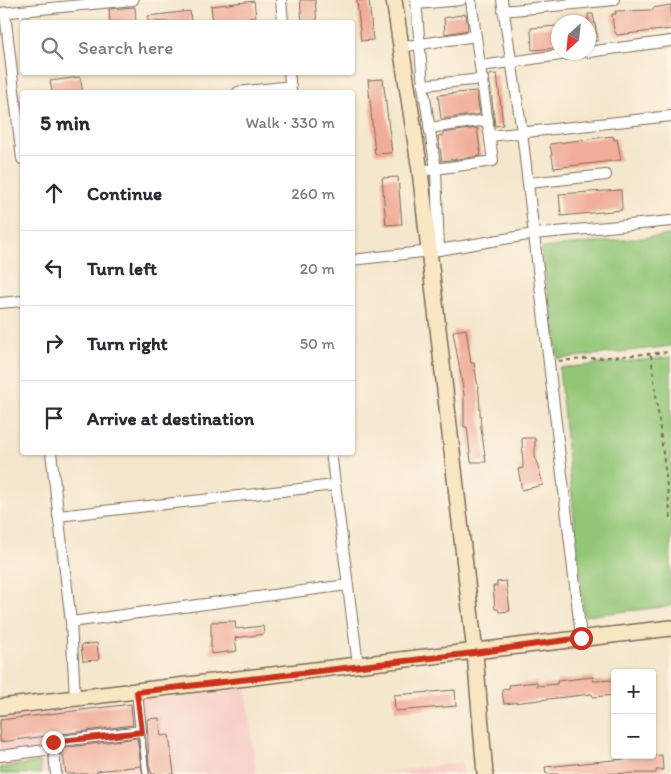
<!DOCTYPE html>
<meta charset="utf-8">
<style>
:root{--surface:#fff;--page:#f2f2f3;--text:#2b2b33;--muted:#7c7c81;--line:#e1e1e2}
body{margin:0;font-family:Itim,sans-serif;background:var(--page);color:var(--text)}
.controls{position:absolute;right:15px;bottom:15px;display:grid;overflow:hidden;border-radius:5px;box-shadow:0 1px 4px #0004}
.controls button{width:45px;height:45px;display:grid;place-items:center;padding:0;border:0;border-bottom:1px solid var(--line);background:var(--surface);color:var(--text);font:25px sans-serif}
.compass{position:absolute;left:551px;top:15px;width:45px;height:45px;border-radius:50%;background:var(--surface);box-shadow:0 1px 4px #0004;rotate:207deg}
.stop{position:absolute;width:15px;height:15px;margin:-11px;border:4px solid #c8321e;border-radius:50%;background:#fff}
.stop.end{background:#c8321e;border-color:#fff;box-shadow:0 1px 5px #0008}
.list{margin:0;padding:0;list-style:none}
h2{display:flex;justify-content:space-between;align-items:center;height:65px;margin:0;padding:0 20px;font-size:21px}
h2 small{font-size:16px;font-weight:400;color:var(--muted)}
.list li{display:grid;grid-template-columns:32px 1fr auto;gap:15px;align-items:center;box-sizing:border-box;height:75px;padding:0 20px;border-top:1px solid var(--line)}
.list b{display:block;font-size:19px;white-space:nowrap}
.list em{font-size:16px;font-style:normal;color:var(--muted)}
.icon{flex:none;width:28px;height:28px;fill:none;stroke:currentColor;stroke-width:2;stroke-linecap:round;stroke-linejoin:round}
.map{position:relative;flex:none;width:671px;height:774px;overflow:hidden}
.search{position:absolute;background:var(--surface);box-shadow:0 1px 4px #0004;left:20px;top:20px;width:335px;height:55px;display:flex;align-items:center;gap:12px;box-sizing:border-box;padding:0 18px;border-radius:5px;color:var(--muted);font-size:19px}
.panel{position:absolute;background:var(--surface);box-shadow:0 1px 4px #0004;left:20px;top:90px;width:335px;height:365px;border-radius:5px}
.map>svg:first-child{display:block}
.built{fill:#f7d0ca}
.green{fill:#92c677;stroke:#66784a}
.building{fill:#f1ad9a}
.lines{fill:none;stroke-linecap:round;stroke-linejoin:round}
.lane-casing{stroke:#7c6c5b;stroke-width:8}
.street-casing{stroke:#7c6c5b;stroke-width:12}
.secondary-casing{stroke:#7c6c5b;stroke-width:18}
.path{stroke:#7c6c5b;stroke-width:2;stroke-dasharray:4 4;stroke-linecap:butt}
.lane{stroke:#fff;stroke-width:5}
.street{stroke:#fff;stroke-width:10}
.secondary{stroke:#f9e7c3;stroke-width:15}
.route{stroke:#c8321e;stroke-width:6}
</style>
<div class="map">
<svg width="671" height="774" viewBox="0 0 671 774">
<rect width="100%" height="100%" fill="#fcf5e5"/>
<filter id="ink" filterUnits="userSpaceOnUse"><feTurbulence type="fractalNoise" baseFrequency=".02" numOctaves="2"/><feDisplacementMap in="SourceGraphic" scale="10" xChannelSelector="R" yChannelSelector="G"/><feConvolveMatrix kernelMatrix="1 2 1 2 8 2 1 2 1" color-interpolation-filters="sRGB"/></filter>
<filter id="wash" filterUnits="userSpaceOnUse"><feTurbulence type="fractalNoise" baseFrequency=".0096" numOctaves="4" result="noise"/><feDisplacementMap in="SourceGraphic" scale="20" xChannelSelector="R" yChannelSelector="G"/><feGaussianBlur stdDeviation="1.12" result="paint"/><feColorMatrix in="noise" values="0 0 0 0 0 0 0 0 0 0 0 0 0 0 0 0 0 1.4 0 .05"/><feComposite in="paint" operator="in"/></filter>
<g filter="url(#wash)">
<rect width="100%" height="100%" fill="#f5e7cd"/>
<path class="built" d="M246 687 256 774H0V716Z
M462 762 463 774H371Z"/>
<path class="green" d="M671 235V346L558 359 541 248Z
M671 357V606L584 616 559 368Z
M40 762 41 774H0V768Z"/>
<g id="blocks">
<path class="building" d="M300 0H315L317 22H302Z
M357 0H369L373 40 361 41Z
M254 1 256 17 213 22 211 6Z
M671 5V29L617 35 614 31 612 14H616L615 11 653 10V8Z
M135 7 136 22H110L109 9Z
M190 11 191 22H148V16Z
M466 14 468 30 445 34 444 18Z
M588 14H593L598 40 588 42Z
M558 26V48L532 50 531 28Z
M497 74 503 125 495 126 489 75Z
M80 77 83 92H52L50 81Z
M383 79 392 153 375 154 368 80Z
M476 91 480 114 441 119 438 95Z
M477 128 481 156 442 161 438 136 443 135V133Z
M613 136 614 140 617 139 621 160 554 168 550 144Z
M398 177 402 224 386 225 382 178Z
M621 190 622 210 561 216 559 194Z
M466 329 471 363H474L479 394 481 428 486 462H471L467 427H464V394L453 331Z
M522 438H535V456L543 485 522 490 518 469 523 468Z
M506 581 510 611 499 612 498 609H495L493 586H497V582Z
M235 621 236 629 263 626 264 634 235 638 237 651 211 654V622Z
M97 643 99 660 83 661 81 645Z
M593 677V681L615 680V695L593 697 592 694 504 704 502 689 510 688 509 685 537 682V686L557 684V681Z
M455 690 456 706 395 711 394 695Z
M131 704 133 725 0 742V720Z
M159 718 161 736 169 735 174 774H152L149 765 147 719Z
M137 738 141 766 97 771V774H66L62 748Z
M662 755 663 770H656V773L546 774 545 767Z"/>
</g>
</g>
<g filter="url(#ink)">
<use href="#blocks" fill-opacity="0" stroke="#7c6c5b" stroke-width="1"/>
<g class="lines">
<g class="lane-casing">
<path id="lane" d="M141 731 146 774"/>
</g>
<g class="street-casing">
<path id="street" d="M281 0 283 22
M416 0 423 85 436 170 439 250
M502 0 522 132 581 637
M417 4 461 0
M503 11 614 0
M0 13 133 0
M5 13 22 159
M400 47 476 36
M588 52 671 41
M481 66 582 52
M289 72 291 91
M423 85 483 79
M238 92 291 86
M429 128 488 120
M490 136 671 116
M420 171 493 161 471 0
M528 183 606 175
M352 260 439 250 534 234 671 221
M0 303 22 301
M51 452 71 622 75 698
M331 452 358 665
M58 516 335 485
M71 622 347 585
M0 756 53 749
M56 774 53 742 141 731 137 692"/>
</g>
<g class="secondary-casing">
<path id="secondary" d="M394 0 420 171 475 653 485 774
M0 707 671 628"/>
</g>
<path class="path" d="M651 355 671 519
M559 361 671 352"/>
<use href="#lane" class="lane"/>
<use href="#street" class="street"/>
<use href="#secondary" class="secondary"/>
</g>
</g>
<g class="lines" filter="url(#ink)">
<path class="route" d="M53 742 142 732 137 692 474 653 581 638"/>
</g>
</svg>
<div class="controls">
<button>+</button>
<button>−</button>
</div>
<svg class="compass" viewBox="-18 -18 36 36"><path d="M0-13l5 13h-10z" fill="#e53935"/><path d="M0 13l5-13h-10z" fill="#7c7c81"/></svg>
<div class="stop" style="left:581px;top:638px"></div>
<div class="stop end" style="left:53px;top:742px"></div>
<div class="search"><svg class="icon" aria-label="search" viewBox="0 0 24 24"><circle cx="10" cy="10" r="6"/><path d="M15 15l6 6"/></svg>Search here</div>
<section class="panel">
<h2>5 min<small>Walk · 330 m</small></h2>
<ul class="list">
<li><svg class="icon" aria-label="ahead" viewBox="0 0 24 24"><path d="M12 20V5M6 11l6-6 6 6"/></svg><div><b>Continue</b></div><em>260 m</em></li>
<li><svg class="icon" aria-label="left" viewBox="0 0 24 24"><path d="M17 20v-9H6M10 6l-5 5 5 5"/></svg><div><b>Turn left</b></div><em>20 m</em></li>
<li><svg class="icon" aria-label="right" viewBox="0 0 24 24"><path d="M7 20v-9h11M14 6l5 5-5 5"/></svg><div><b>Turn right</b></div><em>50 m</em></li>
<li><svg class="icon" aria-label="arrive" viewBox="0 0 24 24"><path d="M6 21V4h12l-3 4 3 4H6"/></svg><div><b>Arrive at destination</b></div></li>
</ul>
</section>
</div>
